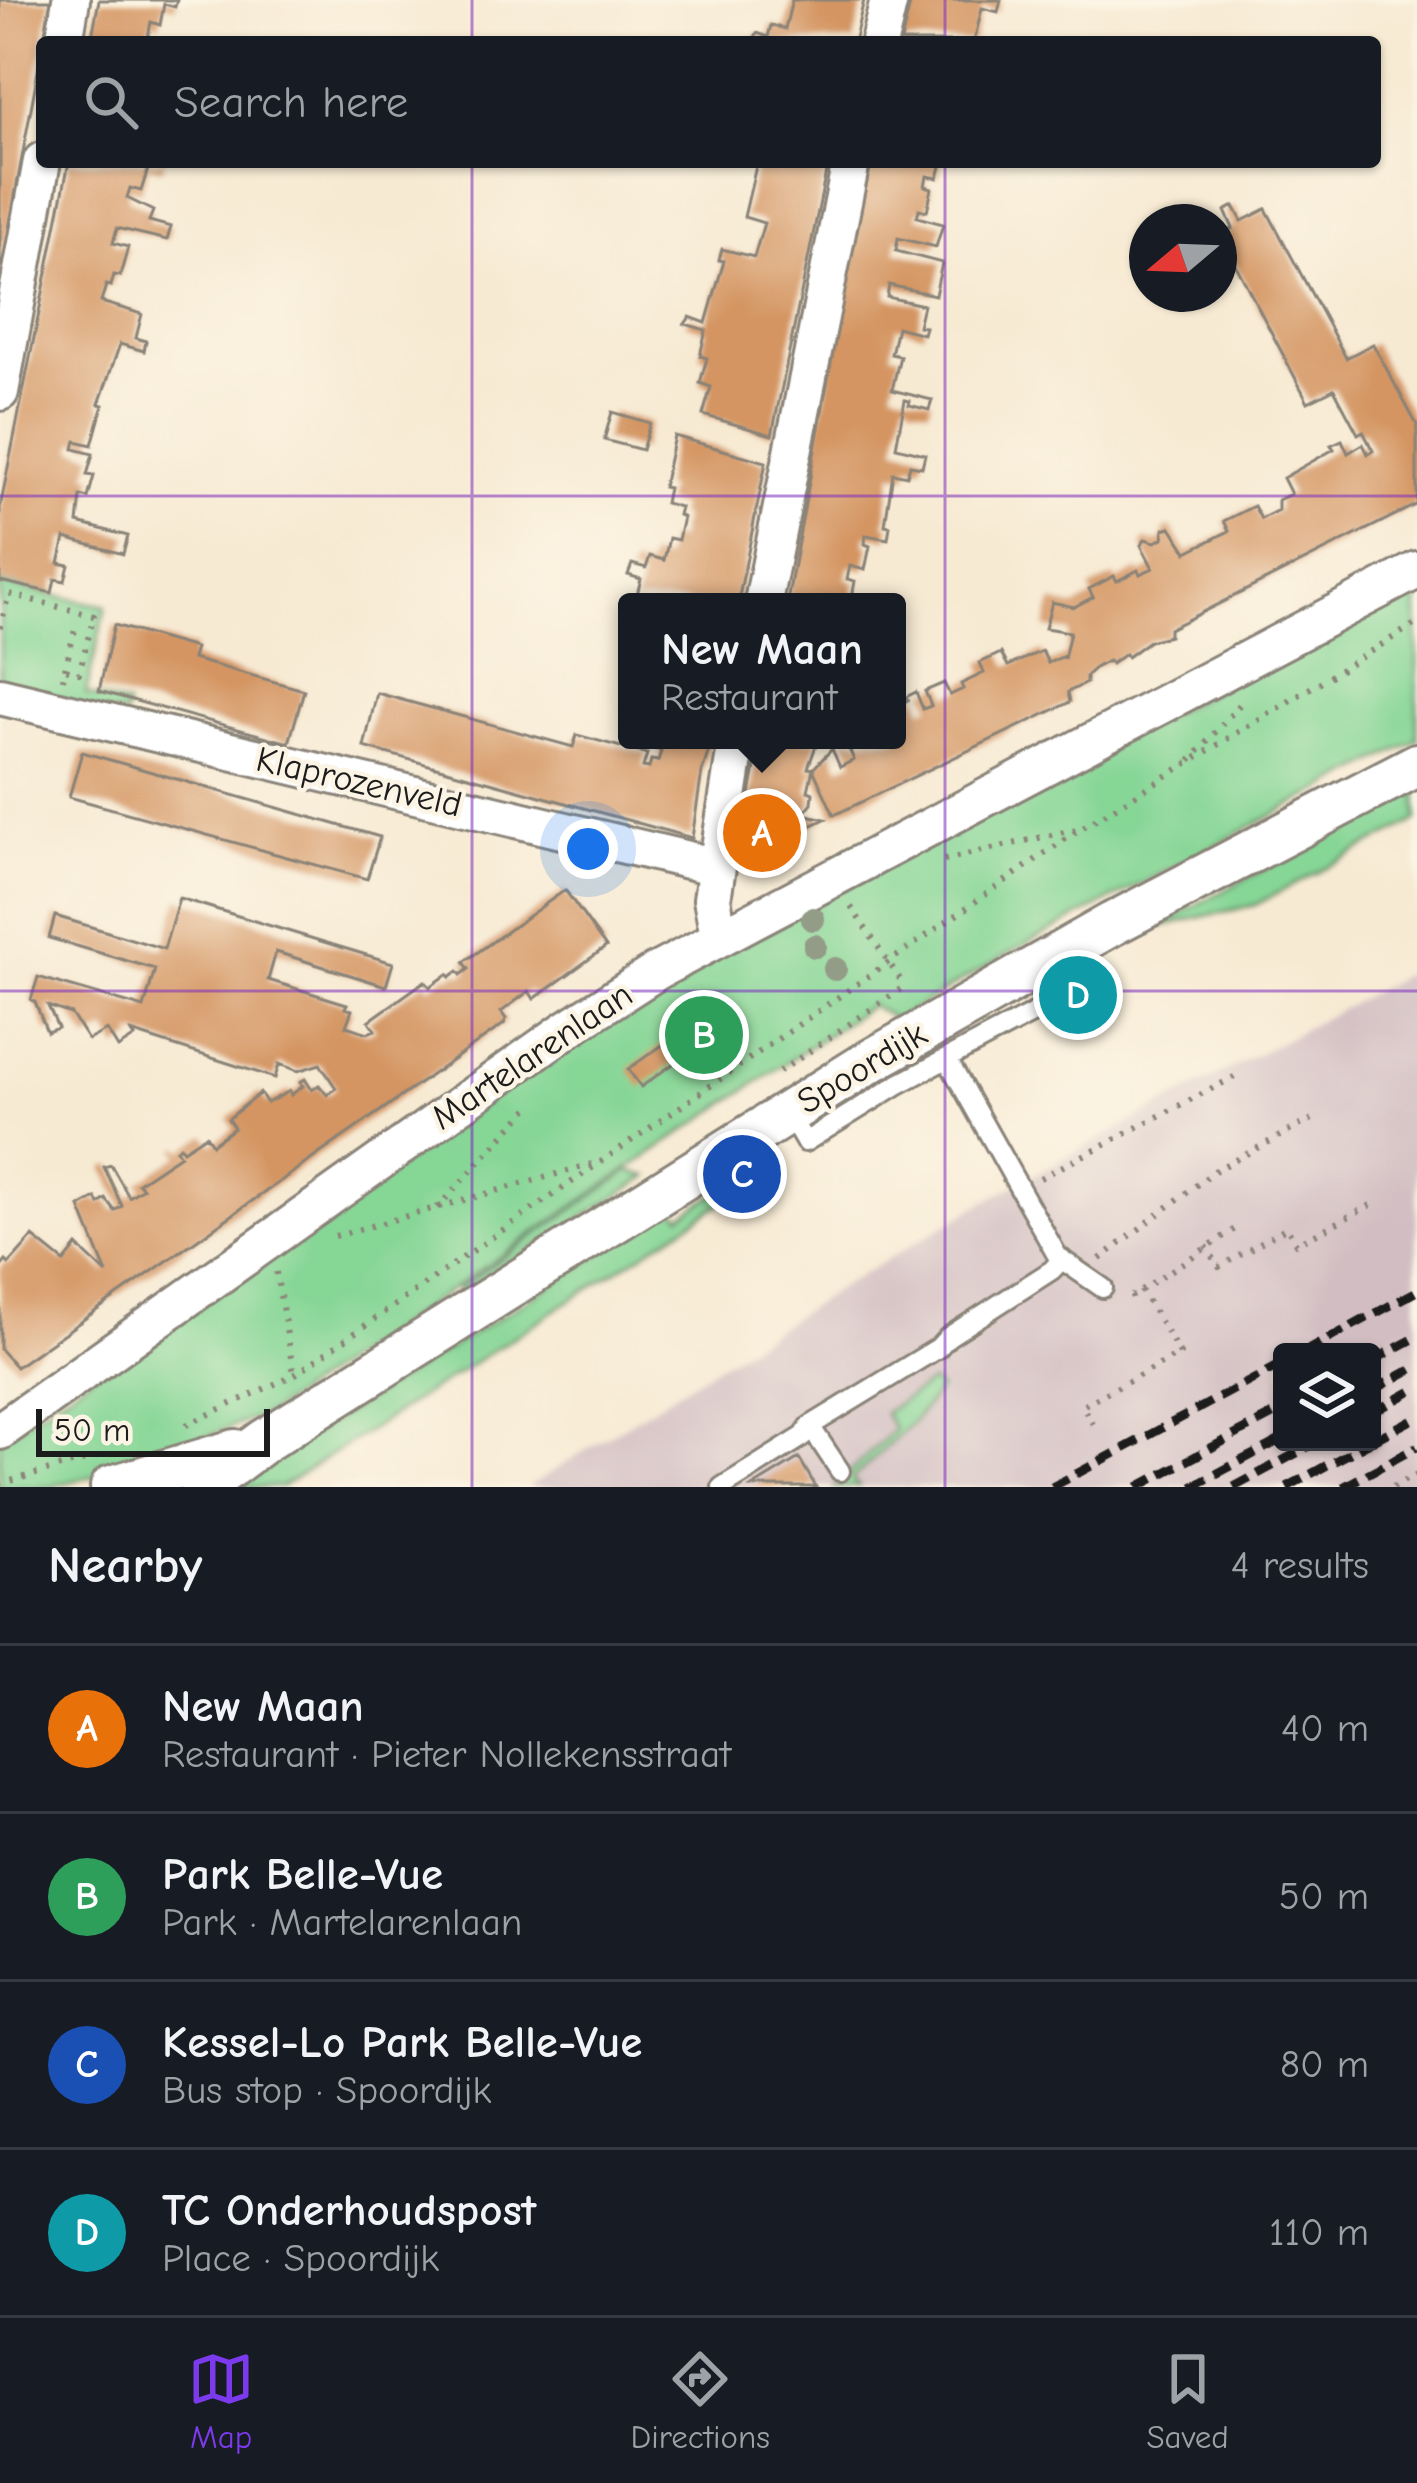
<!DOCTYPE html>
<meta charset="utf-8">
<style>
:root{--surface:#171b24;--page:#20242c;--text:#f1f3f6;--muted:#9ea1a6;--line:#363941;--accent:#7c3aed}
body{margin:0;font-family:"Comic Neue",sans-serif;background:var(--page);color:var(--text)}
.controls{position:absolute;right:36px;bottom:36px;display:grid;overflow:hidden;border-radius:12px;box-shadow:0 3px 9px #0004}
.controls button{width:108px;height:108px;display:grid;place-items:center;padding:0;border:0;border-bottom:3px solid var(--line);background:var(--surface);color:var(--text);font:60px sans-serif}
.compass{position:absolute;left:1129px;top:204px;width:108px;height:108px;border-radius:50%;background:var(--surface);box-shadow:0 3px 9px #0004;rotate:251deg}
.scale{position:absolute;left:36px;bottom:30px;width:234px;box-sizing:border-box;padding-left:12px;border:6px solid #1c1c1c;border-top:0;font-size:33px;line-height:42px;white-space:nowrap;color:#1c1c1c;-webkit-text-stroke:9px #fcf5e5;paint-order:stroke}
.you{position:absolute;left:588px;top:849px;width:42px;height:42px;margin:-30px;border:9px solid #fff;border-radius:50%;background:#1a73e8;box-shadow:0 0 0 18px #1a73e833}
.badge{display:grid;place-items:center;width:78px;height:78px;border-radius:50%;background:var(--accent);color:#fff;font-size:39px;font-weight:700}
.pin{position:absolute;translate:-50% -50%;border:6px solid #fff;box-shadow:0 3px 12px #0006}
.popup{position:absolute;left:618px;top:593px;width:288px;height:156px;box-sizing:border-box;display:grid;place-content:center;border-radius:12px;background:var(--surface);filter:drop-shadow(0 3px 9px #0005);font-size:39px;white-space:nowrap;color:var(--muted)}
.popup b{font-size:45px;color:var(--text)}
.popup::after{content:'';position:absolute;left:50%;top:100%;margin-left:-24px;border:24px solid transparent;border-top-color:var(--surface)}
.list{margin:0;padding:0;list-style:none}
h2{display:flex;justify-content:space-between;align-items:center;height:156px;margin:0;padding:0 48px;font-size:51px}
h2 small{font-size:39px;font-weight:400;color:var(--muted)}
.list li{display:grid;grid-template-columns:78px 1fr auto;gap:36px;align-items:center;box-sizing:border-box;height:168px;padding:0 48px;border-top:3px solid var(--line)}
.list b{display:block;font-size:45px;white-space:nowrap}
.list p{margin:0;font-size:39px;white-space:nowrap;color:var(--muted)}
.list em{font-size:39px;font-style:normal;color:var(--muted)}
.icon{flex:none;width:66px;height:66px;fill:none;stroke:currentColor;stroke-width:2;stroke-linecap:round;stroke-linejoin:round}
.map{position:relative;flex:none;width:1417px;height:1487px;overflow:hidden}
.search{position:absolute;background:var(--surface);box-shadow:0 3px 9px #0004;left:36px;right:36px;top:36px;height:132px;display:flex;align-items:center;gap:30px;box-sizing:border-box;padding:0 42px;border-radius:12px;color:var(--muted);font-size:45px}
.sheet{height:828px;background:var(--surface)}
nav{display:flex;justify-content:space-around;align-items:center;box-sizing:border-box;height:168px;border-top:3px solid var(--line);background:var(--surface);font-size:33px;color:var(--muted)}
nav a{display:grid;justify-items:center;gap:6px}
nav .on{color:var(--accent)}
.map>svg:first-child{display:block}
.industrial{fill:#d2bec2;fill-rule:evenodd}
.green{fill:#86d696;stroke:#517959;stroke-width:3}
.building{fill:#d49562}
.lines{fill:none;stroke-linecap:round;stroke-linejoin:round}
.service-casing{stroke:#8a8378;stroke-width:24}
.minor-casing{stroke:#8a8378;stroke-width:42}
.tertiary-casing{stroke:#8a8378;stroke-width:48}
.path{stroke:#8a8378;stroke-width:6;stroke-dasharray:3 9;stroke-linecap:butt}
.service{stroke:#fff;stroke-width:18}
.minor{stroke:#fff;stroke-width:36}
.tertiary{stroke:#fff;stroke-width:42}
.rail{stroke:#1c1c1c;stroke-width:9;stroke-dasharray:18 9;stroke-linecap:butt}
.tree{fill:#939c86}
.grid{fill:none;stroke:#7b2cbf;stroke-width:3;stroke-opacity:0.55}
.labels{text-anchor:middle;dominant-baseline:central;stroke-width:9;stroke-linejoin:round;paint-order:stroke}
.street-label{font-size:36px;fill:#1c1c1c;stroke:#fcf5e5}
</style>
<div class="map">
<svg width="1417" height="1487" viewBox="0 0 1417 1487">
<rect width="100%" height="100%" fill="#fcf5e5"/>
<filter id="ink" filterUnits="userSpaceOnUse"><feTurbulence type="fractalNoise" baseFrequency=".00833" numOctaves="2"/><feDisplacementMap in="SourceGraphic" scale="24" xChannelSelector="R" yChannelSelector="G"/><feConvolveMatrix kernelMatrix="1 2 1 2 8 2 1 2 1" color-interpolation-filters="sRGB"/></filter>
<filter id="wash" filterUnits="userSpaceOnUse"><feTurbulence type="fractalNoise" baseFrequency=".004" numOctaves="4" result="noise"/><feDisplacementMap in="SourceGraphic" scale="48" xChannelSelector="R" yChannelSelector="G"/><feGaussianBlur stdDeviation="2.7" result="paint"/><feColorMatrix in="noise" values="0 0 0 0 0 0 0 0 0 0 0 0 0 0 0 0 0 1.4 0 .05"/><feComposite in="paint" operator="in"/></filter>
<g filter="url(#wash)">
<rect width="100%" height="100%" fill="#f7ead3"/>
<path class="industrial" d="M1417 968V1487H528L844 1285 993 1197ZM1282 1352H1372V1442H1282Z"/>
<path class="green" d="M1417 583V740L1013 951 895 1020 871 1005 269 1413 115 1471 48 1487H0V1439L504 1090 702 961Z
M0 584 106 606 86 694 127 706 125 715 0 696Z
M1417 789V820L1255 905 1152 928Z
M771 1159 778 1164 746 1187 281 1487H228L675 1207 681 1216Z
M629 1171 649 1176 459 1295 458 1289Z
M931 1382 940 1389 912 1423 852 1479 859 1486 835 1487 894 1429 884 1413Z"/>
<g id="blocks">
<path class="building" d="M0 0H51L2 266H0Z
M99 0H177L175 7 164 4 160 25 151 22 147 42H91Z
M792 0H864L854 42H753L757 33 768 37 771 25 785 29Z
M911 0H1001L998 12 982 8 974 42H901Z
M69 162H164L163 170 149 166 141 191 130 188 127 198 153 211 149 221 171 227 167 240 117 228 113 243 128 247 120 276 114 275 111 286 106 285 101 302 142 314 136 338 146 341 144 351 120 344 99 404 103 405 92 445 76 441 74 449 93 454 87 475 94 476 88 498 81 496 78 523 128 536 123 554 65 538 59 563 69 565 65 581 55 579 52 593 0 581V508Z
M757 162H828L772 435 703 415 711 387 700 383 707 358 700 356 706 330 685 324 690 317 706 323 724 261 719 260 722 249 754 257 764 223 744 217Z
M872 162H942L938 178 927 176 925 186 932 188 927 211 919 209 917 217 943 224 936 247 898 238 896 251 942 263 935 295 889 285 887 297 923 305 918 326 925 327 923 334 897 327 891 354 900 356 892 390 932 400 929 410 909 405 910 401 905 400 896 447 925 454 922 467 910 465 907 476 893 473 885 525 890 526 888 539 866 535 865 544 870 546 865 570 850 566 847 579 855 581 852 598 843 596 841 602H787L856 227Z
M1234 206 1242 221 1266 209 1346 358 1373 344 1417 425V504L1169 629V636L1149 641 1127 657 1125 654 1111 664 1109 661 1096 667 1086 676V683L1068 692 1070 702 834 815 813 769 832 749 840 767 854 760 845 740H897V705L908 700 906 697 916 692 923 709 931 706 925 691 944 683 950 695 963 689 961 684 984 673 980 663 1001 653 1008 666 1042 651 1048 663 1064 656V659L1070 632 1045 628 1052 602 1074 607 1093 597 1089 589 1114 576 1117 581 1138 570 1140 574 1153 568 1141 545 1145 539 1155 542 1163 538 1164 529 1171 527 1187 552 1229 531 1224 521 1254 506 1261 519 1278 510V500L1291 494 1283 478 1334 449 1331 445 1342 440 1348 453 1363 444 1368 454 1373 451 1363 431 1358 434 1334 389 1308 402 1220 235 1233 228 1225 211Z
M612 412 650 423 642 450 604 440Z
M674 436 766 462 738 602H635L641 579 628 575 632 564 646 568 650 556 664 560 669 538 678 540 683 517 678 515 680 507 665 503 668 488 663 487Z
M114 625 195 648 192 659 304 690 289 743 99 691Z
M377 693 573 747 577 735 647 754 643 767 649 768 651 760 658 761 661 751 653 748 654 740H712L702 772 692 838 364 747Z
M760 740H818L808 768 813 769 808 791 813 793 812 803 803 814 825 819 756 852 742 839Z
M82 752 380 837 367 879 69 797Z
M565 890 606 947 534 999 529 991 501 1012 506 1019 504 1024 16 1367 0 1349V1268L6 1261 9 1264 33 1237 64 1262 77 1246 107 1274 80 1207 96 1198 99 1204 106 1199 115 1211 122 1206 104 1167 111 1165 129 1197 143 1188 138 1183 180 1155 176 1149 180 1146 183 1150 206 1135 212 1144 234 1128 228 1119 260 1093 267 1103 290 1091 291 1095 303 1086 300 1082 305 1079 312 1090 319 1085 327 1095 336 1088 320 1064 298 1071 279 1064 275 1078 131 1032 135 1037 118 1048 107 1030 88 1040 71 1014 48 1006 58 1028 47 1032 35 1002 31 1000 38 977 144 1008 155 969 49 938 55 916 164 949 179 898 393 963 386 986 276 952 268 980 347 1004 345 1008 352 1010 346 1026 368 1033 375 1030 369 1021 425 981 430 987 448 974 450 977 458 971 461 975 469 969 464 962Z
M1100 972 1107 985 1094 993 1097 998 1068 1015 1058 997Z
M671 1039 684 1056 641 1087 628 1069Z
M799 1458 816 1487H752Z"/>
</g>
</g>
<g filter="url(#ink)">
<use href="#blocks" fill-opacity="0" stroke="#8a8378" stroke-width="3"/>
<g class="lines">
<g class="service-casing">
<path id="service" d="M947 1059 1058 1257 1103 1288
M788 1113 805 1142 897 1085 1047 1006
M810 1426 840 1471
M722 1487 804 1436 810 1426 938 1348 948 1337 1052 1270 1062 1259"/>
</g>
<g class="minor-casing">
<path id="minor" d="M64 42 71 0
M879 42 889 0
M0 392 42 161
M763 602 851 162
M0 696 717 867
M719 936 712 899 737 740
M0 1431 564 1031 657 971 1417 570"/>
</g>
<g class="tertiary-casing">
<path id="tertiary" d="M112 1487 235 1451
M202 1487 264 1441 869 1062 1112 924 1417 765"/>
</g>
<path class="path" d="M0 628 9 594 94 616 79 673 65 669 63 679
M65 669 76 626
M1190 761 1241 703
M944 860 1077 829
M851 907 904 985
M779 1072 905 986
M1040 1178 1238 1075
M437 1208 529 1108
M335 1236 600 1162
M1206 1246 1219 1267 1287 1227 1296 1244 1375 1203
M1100 1259 1216 1170 1318 1116
M276 1272 294 1375
M1141 1290 1235 1229
M1093 1424 1082 1406 1180 1354 1141 1290 1132 1296 1126 1289
M186 1425 294 1375 1083 827 1417 623
M0 1484 89 1459
M1393 1487 1417 1474"/>
<use href="#service" class="service"/>
<use href="#minor" class="minor"/>
<use href="#tertiary" class="tertiary"/>
<path class="rail" d="M1304 1352 1417 1291
M1372 1361 1417 1337
M1372 1391 1417 1366
M1372 1413 1417 1388
M1372 1441 1417 1417
M1052 1487 1282 1364
M1138 1487 1282 1410
M1192 1487 1282 1439
M1234 1487 1317 1442
M1287 1487 1370 1442
M1343 1487 1417 1447"/>
</g>
<g class="tree">
<circle cx="813" cy="919" r="12"/>
<circle cx="815" cy="946" r="12"/>
<circle cx="835" cy="969" r="12"/>
</g>
</g>
<path class="grid" d="M472 0V42M945 0V42M472 162V1487M945 162V1487M0 496H1417M0 991H1417"/>
<g class="labels">
<g class="street-label">
<text transform="translate(359 782) rotate(13)">Klaprozenveld</text>
<text transform="translate(532 1056) rotate(-34)">Martelarenlaan</text>
<text transform="translate(862 1068) rotate(-31)">Spoordijk</text>
</g>
</g>
</svg>
<div class="controls">
<button><svg class="icon" aria-label="layers" viewBox="0 0 24 24"><path d="M12 4l9 5-9 5-9-5zM3 14l9 5 9-5"/></svg></button>
</div>
<svg class="compass" viewBox="-18 -18 36 36"><path d="M0-13l5 13h-10z" fill="#e53935"/><path d="M0 13l5-13h-10z" fill="#9ea1a6"/></svg>
<div class="scale">50 m</div>
<div class="you"></div>
<div class="pin badge" style="left:762px;top:833px;background:#e8710a">A</div>
<div class="popup"><b>New Maan</b>Restaurant</div>
<div class="pin badge" style="left:704px;top:1035px;background:#2e9e5b">B</div>
<div class="pin badge" style="left:742px;top:1174px;background:#1a4fb4">C</div>
<div class="pin badge" style="left:1078px;top:995px;background:#0f9aa8">D</div>
<div class="search"><svg class="icon" aria-label="search" viewBox="0 0 24 24"><circle cx="10" cy="10" r="6"/><path d="M15 15l6 6"/></svg>Search here</div>
</div>
<section class="sheet">
<h2>Nearby<small>4 results</small></h2>
<ul class="list">
<li><span class="badge" style="background:#e8710a">A</span><div><b>New Maan</b><p>Restaurant · Pieter Nollekensstraat</p></div><em>40 m</em></li>
<li><span class="badge" style="background:#2e9e5b">B</span><div><b>Park Belle-Vue</b><p>Park · Martelarenlaan</p></div><em>50 m</em></li>
<li><span class="badge" style="background:#1a4fb4">C</span><div><b>Kessel-Lo Park Belle-Vue</b><p>Bus stop · Spoordijk</p></div><em>80 m</em></li>
<li><span class="badge" style="background:#0f9aa8">D</span><div><b>TC Onderhoudspost</b><p>Place · Spoordijk</p></div><em>110 m</em></li>
</ul>
</section>
<nav>
<a class="on"><svg class="icon" aria-label="map" viewBox="0 0 24 24"><path d="M3 6l6-2 6 2 6-2v14l-6 2-6-2-6 2zM9 4v14M15 6v14"/></svg>Map</a>
<a><svg class="icon" aria-label="directions" viewBox="0 0 24 24"><path d="M12 3l9 9-9 9-9-9zM9 14v-3h6M13 9l2 2-2 2"/></svg>Directions</a>
<a><svg class="icon" aria-label="saved" viewBox="0 0 24 24"><path d="M7 4h10v16l-5-4-5 4z"/></svg>Saved</a>
</nav>
